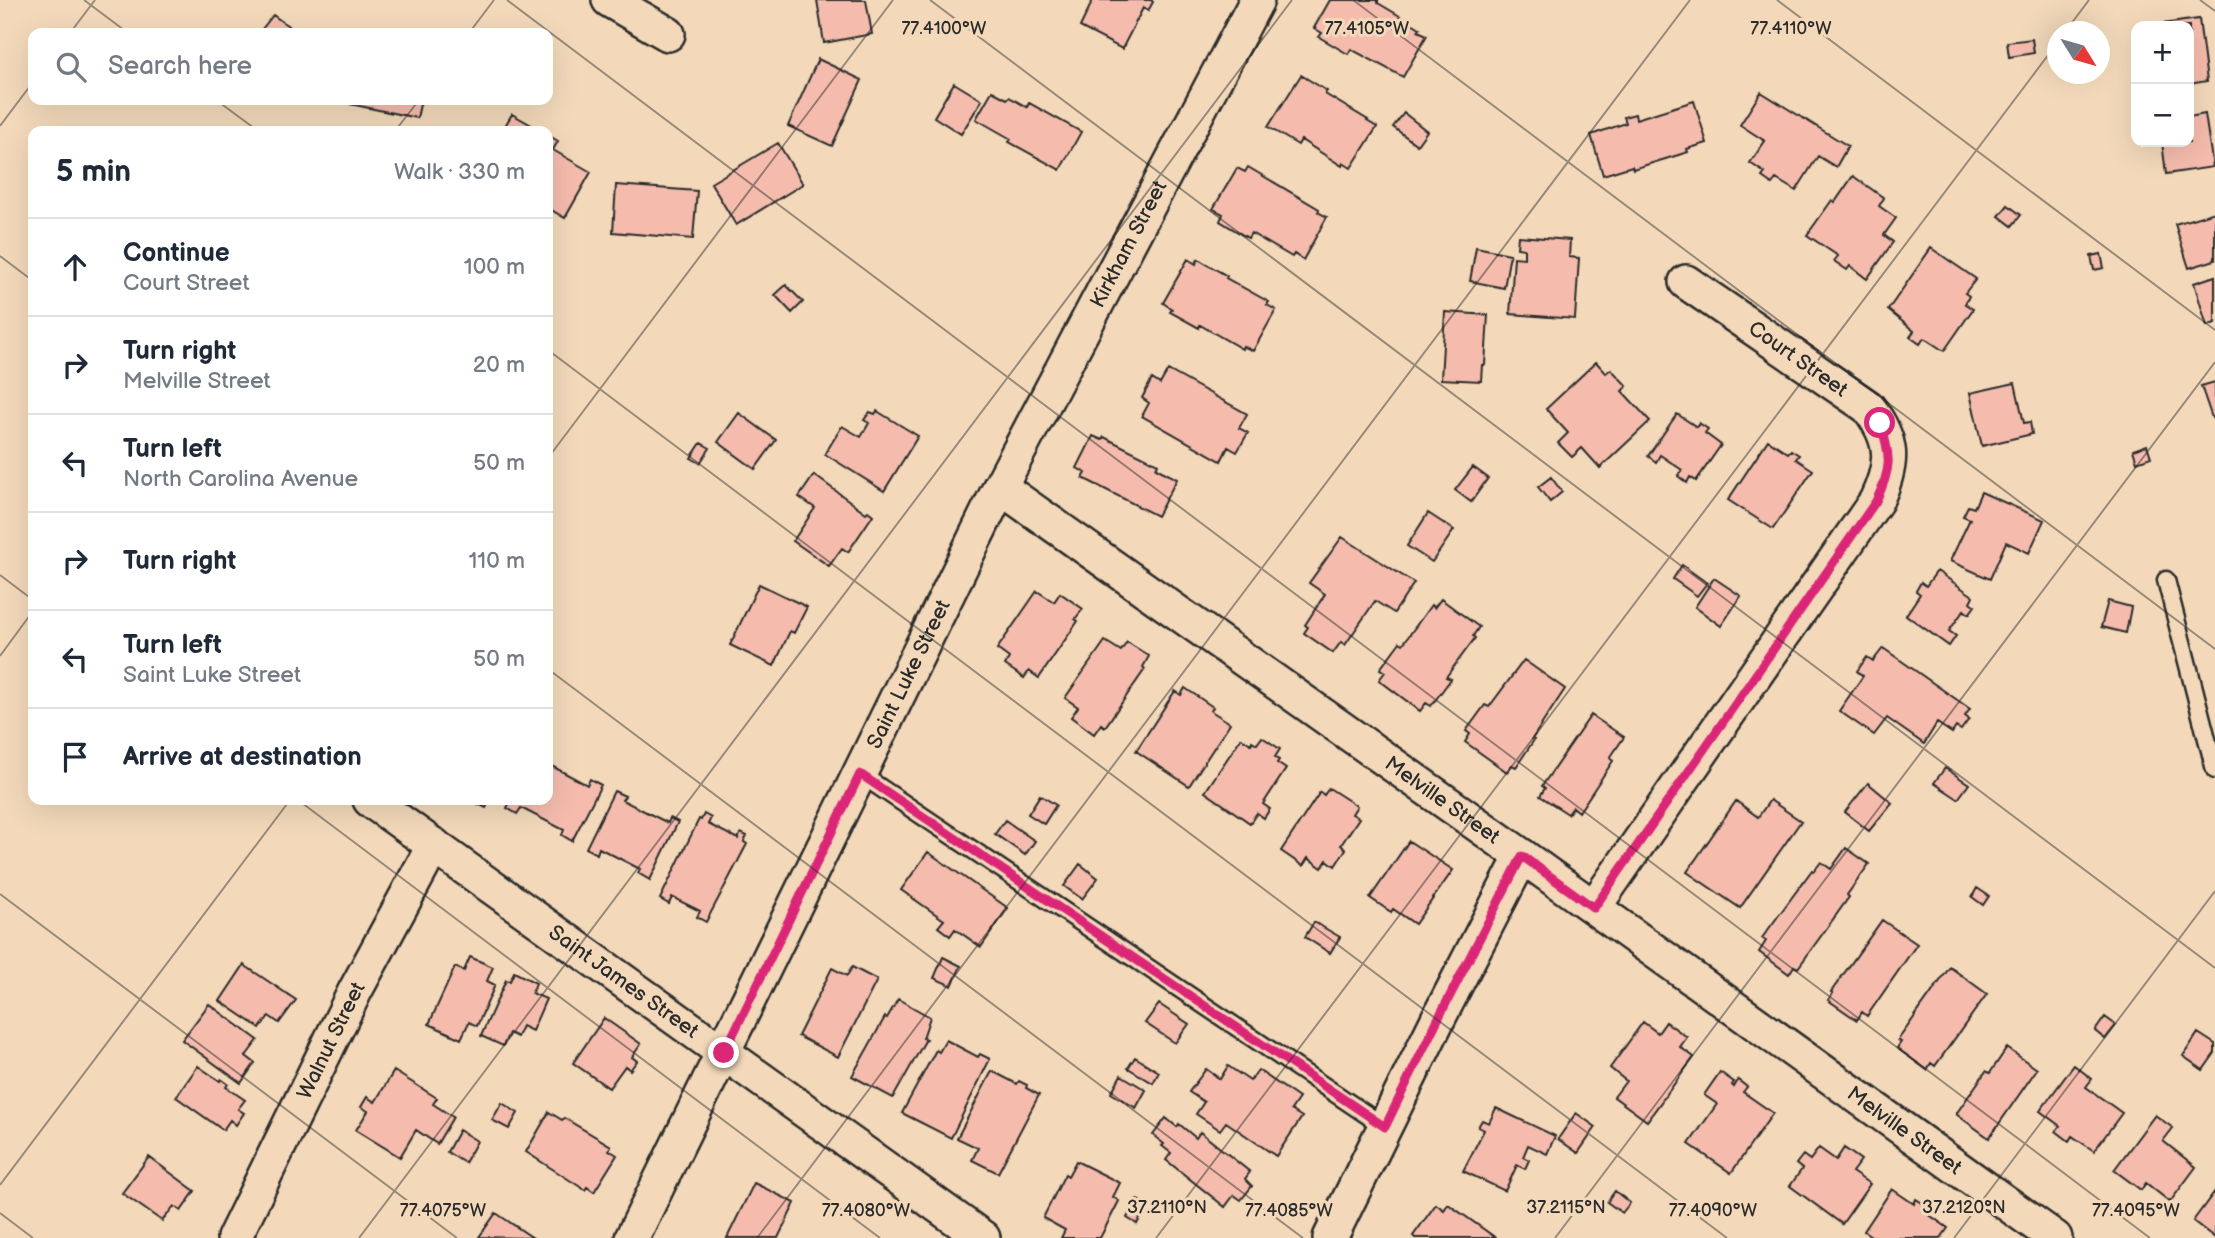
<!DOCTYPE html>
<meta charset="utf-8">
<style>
:root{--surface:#fff;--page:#f2f2f3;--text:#1f2937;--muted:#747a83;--line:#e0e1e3}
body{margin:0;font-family:"Balsamiq Sans",sans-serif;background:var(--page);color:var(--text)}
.controls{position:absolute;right:21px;top:21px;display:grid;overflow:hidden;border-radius:14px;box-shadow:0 7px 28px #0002}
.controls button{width:63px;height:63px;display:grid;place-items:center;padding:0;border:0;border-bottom:2px solid var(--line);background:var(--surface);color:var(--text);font:35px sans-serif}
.compass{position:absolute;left:2047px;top:21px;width:63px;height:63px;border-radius:50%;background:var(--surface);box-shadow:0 7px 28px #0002;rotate:127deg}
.stop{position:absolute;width:21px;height:21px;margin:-16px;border:5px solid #db2777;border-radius:50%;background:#fff}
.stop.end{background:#db2777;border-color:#fff;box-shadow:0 2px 7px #0008}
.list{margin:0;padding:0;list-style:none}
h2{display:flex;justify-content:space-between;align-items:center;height:91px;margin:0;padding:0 28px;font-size:30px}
h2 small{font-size:23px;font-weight:400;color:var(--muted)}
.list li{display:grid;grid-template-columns:46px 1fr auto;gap:21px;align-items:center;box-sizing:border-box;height:98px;padding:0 28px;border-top:2px solid var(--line)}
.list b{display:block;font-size:26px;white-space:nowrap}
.list p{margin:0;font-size:23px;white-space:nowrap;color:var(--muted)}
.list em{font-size:23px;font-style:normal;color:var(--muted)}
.icon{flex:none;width:38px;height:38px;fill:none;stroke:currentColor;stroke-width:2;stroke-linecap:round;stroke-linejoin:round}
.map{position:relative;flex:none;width:2215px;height:1238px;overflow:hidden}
.search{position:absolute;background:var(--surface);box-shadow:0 7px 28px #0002;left:28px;top:28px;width:525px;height:77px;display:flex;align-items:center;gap:18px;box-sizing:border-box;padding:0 24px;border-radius:14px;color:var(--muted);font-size:26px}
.panel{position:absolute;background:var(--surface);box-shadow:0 7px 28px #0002;left:28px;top:126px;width:525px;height:679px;border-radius:14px}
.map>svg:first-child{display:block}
.building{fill:#f5bcad;stroke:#2b2b2b;stroke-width:2}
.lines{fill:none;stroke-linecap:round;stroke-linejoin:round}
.service-casing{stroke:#2b2b2b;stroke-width:21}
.minor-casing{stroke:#2b2b2b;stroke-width:38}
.service{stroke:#f3d9ba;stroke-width:16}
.minor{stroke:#f3d9ba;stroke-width:33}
.route{stroke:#db2777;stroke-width:9}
.ticks{fill:none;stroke:#2b2b2b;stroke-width:2;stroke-opacity:0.45}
.labels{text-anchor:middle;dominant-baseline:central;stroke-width:6;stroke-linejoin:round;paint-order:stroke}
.street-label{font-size:21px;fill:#2b2b2b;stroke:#f3d9ba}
.ticks-label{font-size:18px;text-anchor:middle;fill:#2b2b2b;stroke:#f3d9ba;stroke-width:6;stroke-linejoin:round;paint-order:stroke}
</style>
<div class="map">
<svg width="2215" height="1238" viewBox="0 0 2215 1238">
<rect width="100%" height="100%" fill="#f3d9ba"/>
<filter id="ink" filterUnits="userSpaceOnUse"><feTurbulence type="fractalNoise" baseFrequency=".0143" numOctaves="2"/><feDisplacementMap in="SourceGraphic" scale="14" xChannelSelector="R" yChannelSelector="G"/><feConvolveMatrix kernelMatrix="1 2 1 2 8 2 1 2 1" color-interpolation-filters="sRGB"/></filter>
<g filter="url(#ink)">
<path class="building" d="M817 0H866L872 34 824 43Z
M1093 0H1151L1153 2 1148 11 1143 8 1122 49 1080 27Z
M1330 0H1378V3L1420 28 1418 31 1427 35 1403 77 1351 49 1348 54 1319 37 1322 33 1314 28Z
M273 15 298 33H259Z
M2199 19 2207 81 2189 84V26H2148Z
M2032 39 2034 53 2009 57 2007 42Z
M818 59 862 80 832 146 788 126Z
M1301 75 1327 91 1325 94 1368 120 1367 121 1377 127 1351 168 1343 163 1342 166 1301 140 1298 145 1268 127Z
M954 83 982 100 961 134 934 117Z
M992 91 1007 99 1009 97 1027 107 1029 103 1081 132 1060 170 1009 142 1011 139 976 119Z
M1761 92 1848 146 1836 167 1818 156 1796 191 1776 179 1772 184 1762 177 1765 173 1750 163 1765 141 1740 125Z
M351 100H421L417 118 350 104Z
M1694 101 1707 143 1687 149 1688 152 1633 169 1632 166 1603 175 1591 135 1626 123 1624 117 1635 114 1636 119Z
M1404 113 1427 131 1417 145 1393 127Z
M512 114 542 131H502Z
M2205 114 2213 167 2166 174 2162 142H2189V117Z
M548 135 558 141 553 150 591 172 565 218 548 208Z
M778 143 803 184 736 225 711 183Z
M1248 167 1319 209 1318 212 1327 217 1303 260 1294 254 1292 257 1251 233 1248 238 1220 221 1223 214 1213 209 1237 168 1245 172Z
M1853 176 1884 198 1879 206 1896 218 1884 235 1893 242 1867 279 1850 266 1847 270 1834 261 1838 256 1807 235 1832 200 1835 202Z
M616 185 697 191 693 239 613 232Z
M2008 205 2021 215 2012 226 1999 216Z
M2215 212V260L2189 268 2175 224Z
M1518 236 1570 240 1569 257 1579 258 1575 319 1510 314 1514 257 1524 258V249L1517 248Z
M1476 247 1510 254 1504 288 1470 281Z
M1931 248 1976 279 1965 293 1969 296 1965 304 1973 309 1944 351 1924 338 1920 344 1910 337 1914 331 1888 310Z
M2101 254 2104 268 2094 270 2091 256Z
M1188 259 1196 264 1198 259 1227 276 1226 278 1269 302 1267 305 1276 310 1253 351 1243 346 1242 349 1200 325 1199 328 1170 312 1172 309 1163 303Z
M2215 276V323L2207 326 2194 283Z
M786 285 803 302 792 313 775 295Z
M1445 312 1488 315 1485 365H1482L1481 381 1441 379Z
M1596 362 1606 373 1611 369 1627 386 1622 391 1650 421 1600 468 1582 448 1572 457 1558 443 1568 433 1546 409Z
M1168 370 1247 414 1239 428 1248 433 1237 452 1228 447 1221 461 1142 416 1149 403 1142 398 1152 379 1160 384Z
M2215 382V417L2212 418 2201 386Z
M2015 383 2024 423 2030 422 2032 434 1982 446 1970 393Z
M877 411 918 436 884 491 825 454 842 426 861 437 869 423 864 420 870 412 875 414Z
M739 413 776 440 755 469 718 442Z
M1677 414 1697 427 1699 423 1708 429 1705 433 1721 445 1696 481 1690 477 1687 483 1678 476 1682 470 1660 455 1656 462 1648 456Z
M1093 436 1102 440 1104 437 1158 464 1156 468 1177 479 1157 516 1083 478 1086 473 1077 468Z
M1768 440 1788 453 1791 450 1799 455 1796 459 1813 470 1773 529 1728 500Z
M701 443 710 448 700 463 691 458Z
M2147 445 2151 457 2137 462 2133 450Z
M1473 467 1488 478 1471 502 1455 490Z
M814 475 866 513 868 511 873 515 848 552 842 548 829 566 793 541 815 508 799 497Z
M1551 477 1562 492 1550 502 1538 487Z
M1981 492 2044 520 2029 553 2006 542 1990 579 1950 561 1970 519 1963 516 1968 506 1974 508Z
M1428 513 1454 530 1432 562 1407 546Z
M1342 537 1414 583 1394 613 1375 601 1345 645 1341 642 1333 653 1304 633 1308 627 1305 625 1325 594 1309 583Z
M1682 565 1707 583 1697 596 1673 579Z
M1937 571 1973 596 1970 602 1975 606 1969 614 1964 610 1949 631 1956 636 1949 646 1906 615 1920 594 1916 591 1921 582 1926 586Z
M1714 578 1741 596 1721 626 1695 607Z
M759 584 807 607 794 633 790 631 774 666 730 645Z
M1037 591 1054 602 1060 593 1083 609 1075 619 1078 621 1039 678 1029 671 1024 678 1005 665 1009 658 997 649Z
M1441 599 1479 627 1473 636 1475 638 1446 677 1451 679 1431 706 1426 703 1420 711 1379 680 1385 672 1380 669 1400 642 1403 644 1431 605 1434 608Z
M2108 601 2131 607 2126 633 2101 627Z
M1105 641 1121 651 1127 642 1149 656 1143 667 1145 669 1105 727 1101 724 1094 734 1071 717 1078 707 1065 698Z
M1883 648 1970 709 1965 716 1969 719 1961 730 1956 727 1952 733 1937 723 1924 744 1887 718 1874 735 1839 711 1863 676 1857 671 1867 657 1873 661Z
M1524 660 1565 689 1532 739 1534 740 1516 767 1512 765 1507 772 1465 742 1470 734 1466 731 1485 705 1489 707Z
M1185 688 1213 707 1211 711 1230 723 1189 786 1136 751 1175 691 1181 695Z
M1591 715 1624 737 1610 758 1613 761 1579 812 1573 807 1568 814 1540 796 1545 788 1542 786Z
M1262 737 1280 749 1275 757 1279 760 1277 763 1286 769 1263 804 1270 809 1264 818 1257 813 1250 823 1205 792 1241 738 1251 744 1252 741 1257 744Z
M548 764 587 785 590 779 601 785 572 841 562 835 564 830 521 808 517 814 507 808 511 800H548Z
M1945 768 1969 784 1958 799 1934 783Z
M1868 783 1892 803 1869 831 1845 812Z
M1329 788 1357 806 1352 814 1359 818 1341 845 1346 849 1335 866 1327 860 1322 868 1308 858 1303 866 1281 851 1320 792 1324 795Z
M614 791 625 796 622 800 668 823 670 818 678 822 650 880 638 873 640 869 599 848 597 854 586 848Z
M1040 795 1056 805 1044 824 1028 814Z
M470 800H490L486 808Z
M1770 800 1801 821 1740 908 1687 872 1736 801 1758 817Z
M704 814 711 818 708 824 738 839 741 833 747 836 744 842 747 844 706 922 697 917 700 911 672 897 669 904 660 899 699 819 701 820Z
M1005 820 1035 841 1025 855 995 834Z
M1409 841 1453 870 1415 924 1393 909 1391 912 1370 898Z
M1846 848 1869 864 1847 895 1849 897 1798 968 1794 966 1789 974 1759 952 1766 941 1762 938 1812 870 1814 871 1821 862 1831 869Z
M928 852 1008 908 981 947 955 929 950 936 938 927 944 920 901 890Z
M1080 864 1098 878 1082 899 1064 886Z
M1977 888 1989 896 1983 905 1972 897Z
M1882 920 1917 944 1867 1016 1862 1012 1857 1020 1828 1000 1833 993 1831 992Z
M1314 922 1340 937 1330 953 1305 937Z
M470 957 493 967 487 981 495 985 477 1026 469 1022 461 1039 429 1024 455 967 464 971Z
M943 957 961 966 952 986 934 978Z
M244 965 296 1000 279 1023 269 1016 260 1028 220 1001Z
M852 967 877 980 838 1057 798 1036 832 968 847 976Z
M1950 967 1987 994 1935 1066 1931 1063 1927 1070 1897 1048 1901 1042 1898 1040Z
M514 972 536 983 532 993 546 999 532 1031 522 1026 517 1037 509 1033 503 1046 481 1036 506 980 510 981Z
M898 999 930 1017 923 1038 926 1039 893 1098 852 1076 885 1017 887 1018Z
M209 1004 258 1040 246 1056 255 1063 241 1083 182 1040Z
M1159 1004 1189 1024 1175 1043 1145 1023Z
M2105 1017 2116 1025 2105 1039 2095 1031Z
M604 1018 641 1044 632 1057 637 1061 630 1070 625 1066 609 1088 573 1063Z
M1643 1022 1658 1033 1666 1022 1687 1037 1680 1047 1694 1057 1647 1121 1614 1097 1626 1081 1610 1068Z
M2198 1033 2215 1044V1053L2203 1070 2183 1056Z
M946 1040 978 1057 980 1054 990 1059 951 1138 902 1113 936 1050 939 1052Z
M2007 1048 2037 1069 1989 1138 1956 1114 1986 1071 1990 1073Z
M1135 1057 1159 1072 1153 1083 1128 1068Z
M2074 1065 2092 1079 2086 1087 2122 1113 2094 1151 2072 1136 2069 1141 2056 1131 2060 1126 2040 1111Z
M198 1066 220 1081 221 1079 228 1084 226 1087 245 1100 238 1109 244 1113 236 1125 230 1120 223 1130 176 1097Z
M1228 1066 1250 1081 1258 1070 1299 1098 1291 1110 1302 1117 1276 1156 1226 1122 1220 1130 1196 1114 1204 1102 1189 1092 1206 1069 1220 1079Z
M394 1071 437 1098 433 1104 453 1117 437 1144 416 1130 400 1157 356 1130 368 1111 361 1107 367 1097 375 1102Z
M992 1071 1017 1084 1019 1081 1027 1085 1026 1088 1039 1095 998 1173 972 1160 978 1148 957 1138Z
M1720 1072 1734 1082 1732 1085 1734 1087 1738 1080 1747 1087 1743 1092 1773 1113 1731 1173 1689 1144 1717 1104 1704 1095Z
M1121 1075 1146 1090 1136 1108 1111 1093Z
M502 1103 518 1113 509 1129 492 1120Z
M1496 1108 1555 1136 1547 1154 1528 1145 1523 1157 1529 1160 1525 1169 1517 1165 1505 1191 1463 1171 1484 1130 1478 1127 1482 1120 1489 1123Z
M549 1112 562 1120 564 1118 611 1146 609 1150 617 1155 594 1192 587 1187 585 1190 526 1152Z
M1576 1113 1596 1127 1578 1153 1558 1139Z
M2155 1115 2173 1128 2163 1141 2196 1167 2170 1202 2146 1183 2141 1190 2114 1170Z
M1166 1118 1177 1127 1179 1124 1196 1138 1200 1132 1250 1172 1245 1179 1252 1186 1241 1200 1234 1195 1225 1207 1166 1160 1171 1153 1162 1146 1164 1144 1153 1135Z
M459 1130 477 1141 465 1163 447 1152Z
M1819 1148 1836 1160 1844 1148 1861 1160 1852 1172 1870 1184 1842 1224 1790 1186 1802 1169 1796 1164 1803 1155 1810 1160Z
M149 1157 195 1191 181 1211 174 1206 162 1221 122 1193Z
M1076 1161 1120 1183 1113 1197 1119 1201 1100 1238H1061L1065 1230 1043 1218 1065 1174 1068 1176Z
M754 1183 795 1203 778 1238H727Z
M1892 1189 1914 1204 1916 1199 1932 1209 1928 1214 1948 1228 1941 1238H1874L1864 1231Z
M1615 1191 1630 1203 1622 1213 1607 1202Z
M2215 1191V1238L2193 1221Z
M1137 1200 1147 1205 1137 1224 1127 1218Z
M1436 1204 1444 1210 1448 1204 1496 1238H1415L1413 1236Z
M496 1213 533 1238 479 1237Z"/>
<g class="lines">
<g class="service-casing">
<path id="service" d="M2166 580 2215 770
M860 774 1385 1127"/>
</g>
<g class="minor-casing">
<g id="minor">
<path d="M609 0 668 34"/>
<path id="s1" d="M1000 487 1522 856 2055 1238"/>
<path id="s2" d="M370 800 983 1238"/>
<path d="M1594 907 1876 501C1894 463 1894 441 1868 407L1686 282"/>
<path id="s3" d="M234 1238 355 991 434 845"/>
<path id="s4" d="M632 1238 1000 487 1257 0"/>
<path d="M1330 1238 1437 1021 1522 856"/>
</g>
</g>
<use href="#service" class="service"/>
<use href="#minor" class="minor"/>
</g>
</g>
<g class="lines" filter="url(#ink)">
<path class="route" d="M724 1053 860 774 1385 1127 1437 1021 1522 856 1594 908 1876 501C1891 470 1892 457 1880 423"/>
</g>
<path class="ticks" d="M84 0 128 33M507 0 2150 1238M930 0 2215 968M1353 0 2215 649M1777 0 2215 330M2200 0 2215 11M2065 32 2089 0M70 33 95 0M469 33 494 0M216 100 258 131M0 126 33 82M395 131 419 100M0 256 33 281M548 350 1727 1238M548 458 893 0M0 575 33 600M0 656 33 611M548 669 1303 1238M298 800 880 1238M0 894 457 1238M0 1185 290 800M0 1213 33 1238M359 1238 1292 0M757 1238 1690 0M1156 1238 2058 42M1555 1238 2215 362M1954 1238 2215 891"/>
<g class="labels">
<g class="street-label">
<text stroke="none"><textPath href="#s4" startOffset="1111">Kirkham Street</textPath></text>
<text transform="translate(1798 359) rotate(35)">Court Street</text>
<text stroke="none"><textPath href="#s4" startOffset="628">Saint Luke Street</textPath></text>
<text stroke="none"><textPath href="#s1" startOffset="542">Melville Street</textPath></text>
<text stroke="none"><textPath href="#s2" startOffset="312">Saint James Street</textPath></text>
<text stroke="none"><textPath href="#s3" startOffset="220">Walnut Street</textPath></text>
<text stroke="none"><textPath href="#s1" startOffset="1110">Melville Street</textPath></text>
</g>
</g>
<g class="ticks-label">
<text x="944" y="34">77.4100°W</text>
<text x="1367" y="34">77.4105°W</text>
<text x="1791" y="34">77.4110°W</text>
<text x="1167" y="1213">37.2110°N</text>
<text x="1566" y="1213">37.2115°N</text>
<text x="1964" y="1213">37.2120°N</text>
<text x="443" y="1216">77.4075°W</text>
<text x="866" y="1216">77.4080°W</text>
<text x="1289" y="1216">77.4085°W</text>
<text x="1713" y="1216">77.4090°W</text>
<text x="2136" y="1216">77.4095°W</text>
</g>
</svg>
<div class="controls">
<button>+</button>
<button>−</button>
</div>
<svg class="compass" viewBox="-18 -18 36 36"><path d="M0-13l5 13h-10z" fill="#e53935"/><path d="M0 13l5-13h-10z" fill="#747a83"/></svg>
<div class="stop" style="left:1880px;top:423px"></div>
<div class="stop end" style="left:724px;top:1053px"></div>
<div class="search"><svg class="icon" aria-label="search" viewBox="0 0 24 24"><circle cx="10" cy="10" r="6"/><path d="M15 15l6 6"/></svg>Search here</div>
<section class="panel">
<h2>5 min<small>Walk · 330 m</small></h2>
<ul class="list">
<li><svg class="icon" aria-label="ahead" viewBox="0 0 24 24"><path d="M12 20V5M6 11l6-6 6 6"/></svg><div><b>Continue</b><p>Court Street</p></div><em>100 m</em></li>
<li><svg class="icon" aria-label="right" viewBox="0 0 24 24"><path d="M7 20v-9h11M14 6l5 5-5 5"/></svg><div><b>Turn right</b><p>Melville Street</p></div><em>20 m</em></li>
<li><svg class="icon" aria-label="left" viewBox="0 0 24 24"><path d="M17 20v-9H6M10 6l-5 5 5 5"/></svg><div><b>Turn left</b><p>North Carolina Avenue</p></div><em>50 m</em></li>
<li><svg class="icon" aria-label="right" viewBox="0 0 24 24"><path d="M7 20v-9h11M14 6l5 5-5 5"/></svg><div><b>Turn right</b></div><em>110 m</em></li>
<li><svg class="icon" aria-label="left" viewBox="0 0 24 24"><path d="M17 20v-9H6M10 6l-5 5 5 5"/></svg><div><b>Turn left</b><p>Saint Luke Street</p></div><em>50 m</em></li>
<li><svg class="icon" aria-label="arrive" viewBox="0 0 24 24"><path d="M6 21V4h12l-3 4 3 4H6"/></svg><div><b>Arrive at destination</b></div></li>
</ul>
</section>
</div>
